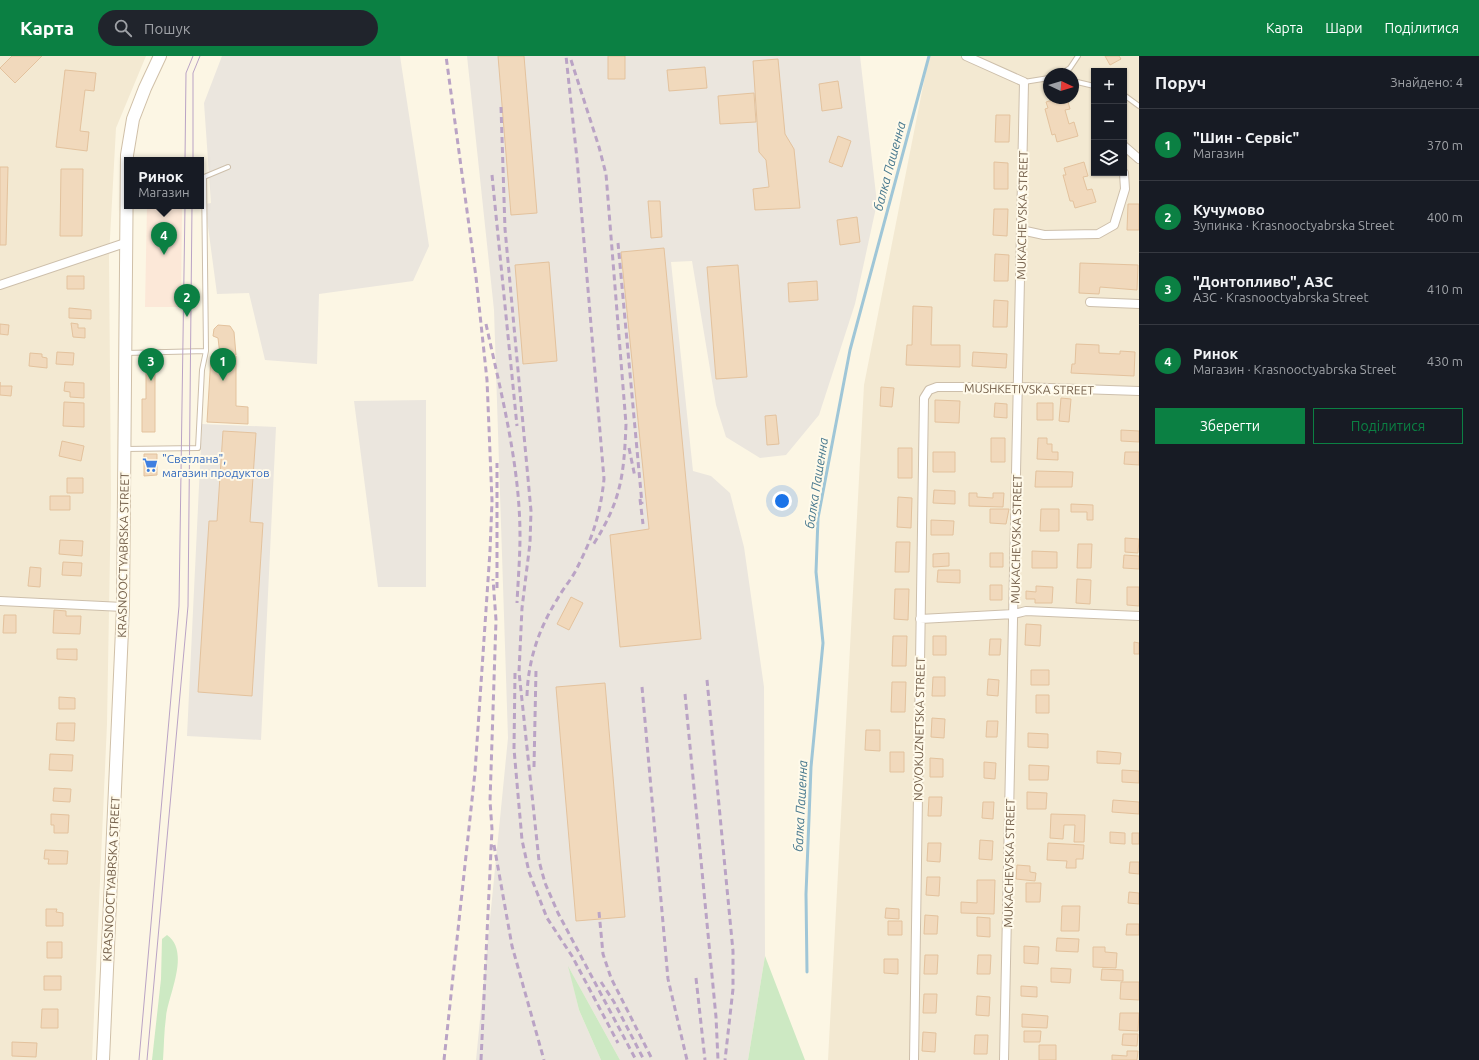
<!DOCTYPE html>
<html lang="uk">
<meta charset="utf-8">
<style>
:root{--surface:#171b24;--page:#20242c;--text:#f1f3f6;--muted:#9ea1a6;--line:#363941;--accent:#0b8043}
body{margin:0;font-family:Ubuntu,sans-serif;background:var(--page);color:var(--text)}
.controls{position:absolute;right:12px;top:12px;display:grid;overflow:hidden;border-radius:0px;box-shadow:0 1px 3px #0004}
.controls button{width:36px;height:36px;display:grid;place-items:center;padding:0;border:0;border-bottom:1px solid var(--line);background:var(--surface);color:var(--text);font:20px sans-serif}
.compass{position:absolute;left:1043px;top:12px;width:36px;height:36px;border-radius:50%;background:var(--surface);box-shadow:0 1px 3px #0004;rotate:94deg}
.you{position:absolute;left:782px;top:445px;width:14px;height:14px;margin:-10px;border:3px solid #fff;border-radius:50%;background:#1a73e8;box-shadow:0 0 0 6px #1a73e833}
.badge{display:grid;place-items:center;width:26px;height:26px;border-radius:50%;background:var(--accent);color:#fff;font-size:13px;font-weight:700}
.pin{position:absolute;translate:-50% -33px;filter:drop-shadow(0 1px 2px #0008)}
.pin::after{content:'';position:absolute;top:21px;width:14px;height:12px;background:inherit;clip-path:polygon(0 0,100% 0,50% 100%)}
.popup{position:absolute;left:124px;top:101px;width:80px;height:52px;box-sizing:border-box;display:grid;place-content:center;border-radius:0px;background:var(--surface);filter:drop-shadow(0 1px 3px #0005);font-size:13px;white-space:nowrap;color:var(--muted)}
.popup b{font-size:15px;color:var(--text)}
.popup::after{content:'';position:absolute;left:50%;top:100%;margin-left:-8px;border:8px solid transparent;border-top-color:var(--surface)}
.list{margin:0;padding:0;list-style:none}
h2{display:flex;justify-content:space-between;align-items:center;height:52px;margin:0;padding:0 16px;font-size:17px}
h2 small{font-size:13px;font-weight:400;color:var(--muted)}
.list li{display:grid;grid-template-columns:26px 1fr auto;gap:12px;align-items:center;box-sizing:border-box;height:72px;padding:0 16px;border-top:1px solid var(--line)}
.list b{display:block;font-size:15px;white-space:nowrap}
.list p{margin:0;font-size:13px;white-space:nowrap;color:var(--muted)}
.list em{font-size:13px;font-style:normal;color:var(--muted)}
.actions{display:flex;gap:8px;padding:12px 16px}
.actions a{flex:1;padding:9px 0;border:1px solid var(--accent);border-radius:0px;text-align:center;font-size:14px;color:var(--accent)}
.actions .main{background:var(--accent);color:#fff}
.icon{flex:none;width:22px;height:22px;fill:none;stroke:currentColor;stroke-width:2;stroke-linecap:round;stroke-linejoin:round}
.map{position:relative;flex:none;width:1139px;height:1004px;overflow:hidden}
header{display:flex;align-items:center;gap:24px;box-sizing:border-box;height:56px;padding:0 20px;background:var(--accent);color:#fff}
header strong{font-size:19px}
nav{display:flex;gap:22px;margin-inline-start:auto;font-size:14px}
.search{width:280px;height:36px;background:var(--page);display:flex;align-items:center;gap:10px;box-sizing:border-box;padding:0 14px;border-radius:22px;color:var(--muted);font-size:15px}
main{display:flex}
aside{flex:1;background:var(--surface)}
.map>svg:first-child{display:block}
.residential{fill:#f3e9d2;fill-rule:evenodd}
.commercial{fill:#fce8d8}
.industrial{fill:#ebe6de}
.green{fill:#cde9c3}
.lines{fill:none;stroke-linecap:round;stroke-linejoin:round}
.stream{stroke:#9fc6d7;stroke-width:3}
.building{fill:#f1d9bc;stroke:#e3c29d}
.lane-casing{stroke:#cdbfab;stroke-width:6}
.street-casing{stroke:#cdbfab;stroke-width:10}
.secondary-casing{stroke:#d0c0a8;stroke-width:14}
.lane{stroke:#fff;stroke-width:4}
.street{stroke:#fff;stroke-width:8}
.secondary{stroke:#fff;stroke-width:12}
.tram{stroke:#baa3c5;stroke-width:1}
.rail{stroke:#baa3c5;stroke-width:3;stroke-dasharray:6 4;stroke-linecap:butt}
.labels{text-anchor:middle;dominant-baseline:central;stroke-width:4;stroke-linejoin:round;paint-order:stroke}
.street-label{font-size:12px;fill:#745f4a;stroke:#fffaea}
.shop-label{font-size:12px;fill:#366cbe;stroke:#fffaea;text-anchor:start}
.water-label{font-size:13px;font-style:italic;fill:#47788e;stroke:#fffaea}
</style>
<header>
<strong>Карта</strong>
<div class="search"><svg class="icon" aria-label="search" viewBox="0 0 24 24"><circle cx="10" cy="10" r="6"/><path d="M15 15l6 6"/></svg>Пошук</div>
<nav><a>Карта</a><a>Шари</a><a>Поділитися</a></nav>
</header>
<main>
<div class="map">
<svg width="1139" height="1004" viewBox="0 0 1139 1004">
<rect width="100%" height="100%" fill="#fcf6e4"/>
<path class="residential" d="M0 0H146L116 72 109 200 111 441 107 668 92 1004H0Z
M929 0H1139V1004H828L864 329ZM1094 15H1124V117H1094ZM1049 18H1073V42H1049Z"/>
<path class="commercial" d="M147 150H182L181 251H145Z"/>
<path class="industrial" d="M222 0H400L429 190 413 225 319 238 317 308 265 304 249 237 217 238 205 148 211 147 204 47Z
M467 0H860L877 147 855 248 819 359 786 399 760 402 726 381 716 349 692 205 671 206 693 415 711 420 730 437 744 491 764 631 765 900 748 1004H620L569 912 579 954 601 1004H476L508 682 494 254Z
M426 344V531H378L354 345Z
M202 368 276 371 261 684 187 680Z"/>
<path class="green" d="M167 879C191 896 168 939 166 961 164 975 164 990 163 1004H152L161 923 162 883Z
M765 900 805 1004H748Z
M568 910 620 1004H601L579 954Z"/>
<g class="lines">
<path class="stream" d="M807 916 806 838 811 711 823 587 816 516 818 462 850 294 929 0"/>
</g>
<path class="building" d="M12 0H42L15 27 0 12Z
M498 0H524L537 157 511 159Z
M608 0H625V23H608Z
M1105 0H1119L1121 3 1110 9Z
M778 3 785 78 794 93 800 152 755 154 753 133 769 131 766 104 759 96 753 5Z
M705 11 707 32 669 35 667 14Z
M65 14 96 17 94 35 85 34 80 75 89 76 87 95 56 91Z
M838 25 842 52 822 55 819 28Z
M754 37 756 66 720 68 718 40Z
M1059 42H1067L1070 53 1065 54 1069 68 1074 66 1078 80 1057 86 1055 78 1052 79 1045 53 1048 52 1046 46Z
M996 59H1010L1009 86H995Z
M838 80 851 85 842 111 829 106Z
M994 106 1008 107V133H994Z
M1084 106 1088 120 1083 121 1087 134 1092 133 1096 146 1075 152 1073 145H1070L1063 119H1066L1064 112Z
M0 111H8L6 189H0Z
M61 113H83L82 180H60Z
M648 145H660L662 181 651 182Z
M1128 148H1139V174H1127Z
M994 153H1008L1007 180 993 179Z
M857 161 860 186 840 189 837 164Z
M664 192 701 583 620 591 610 479 649 473 621 196Z
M995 198 1009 199 1008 225H994Z
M549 206 557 305 523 308 515 209Z
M1080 207 1138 209 1137 234 1100 231 1099 238 1079 237Z
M738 209 747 321 716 323 707 211Z
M67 220H84V233H67Z
M817 225 818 244 789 246 788 227Z
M994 244 1008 245 1007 271H993Z
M913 250 932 251 931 289H960V311L906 309 907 289H912Z
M69 252 91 254V263L69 262Z
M71 267 78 268V272H85V282L73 281Z
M0 268 9 269 8 279 0 278Z
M218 269 230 270 234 276 236 299H220L218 282 213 280 214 273Z
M1076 288 1099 289V297L1120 298V295L1135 296 1134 320 1071 317 1072 308H1075Z
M57 296 74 297 73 309 56 308Z
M973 296 1007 298 1006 312 972 310Z
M30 297 42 298V301L47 302V312L29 310Z
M211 300H236V350L248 351V368L207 366Z
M146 308H155V376H142V343H146Z
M0 326V330H12L11 340 0 339Z
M65 326 84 327V342L70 341V336L64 335Z
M881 331 894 332 892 351 880 350Z
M1061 342 1071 343 1069 366 1059 365Z
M935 344 960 345 959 367 935 366Z
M64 346 84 347V371L63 370Z
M995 347 1007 348V362L994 361Z
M1037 347H1053V364H1037Z
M776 359 779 388 767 389 765 360Z
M1121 374 1139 375V386L1121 385Z
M223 375 256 377 250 466 263 467 252 640 198 636 209 465H217Z
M991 382H1005V406H991Z
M1038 382H1047V388H1052V396H1058V404L1037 403Z
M62 385 84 390 81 405 59 400Z
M898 392H912V422H898Z
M933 396H955V416H933Z
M1125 396H1139V409L1124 408Z
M144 398H157V419L144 420Z
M1036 415 1073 416 1072 431H1035Z
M67 422H83V437H67Z
M934 434 955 435V448L933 447Z
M969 437H977V441L993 442V437H1004L1003 451 969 450Z
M50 440H70V454H50Z
M898 441 912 442 911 472 897 471Z
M1071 448 1093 449V464H1087V456H1071Z
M990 453H1009L1006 468 990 467Z
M1041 453H1059V475H1040Z
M931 464 954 465 953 479H931Z
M1125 482 1139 483 1138 497 1125 496Z
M60 484 83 485 82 500 59 498Z
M896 486H910L909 516H895Z
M1078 488H1092L1091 512H1077Z
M1032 495 1057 496V512H1032Z
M949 497V510L933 511V498Z
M990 497H1003V511H990Z
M1124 499 1139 500V513L1123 512Z
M63 506 82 507 81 520 62 519Z
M30 511 41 512 40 531 28 530Z
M938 514H960V527L937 526Z
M1077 523 1091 524 1090 548 1076 547Z
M990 529H1002V544H990Z
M1036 530 1053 531 1052 547H1035V543H1026V535L1036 536Z
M1127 531H1139V550L1127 549Z
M895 533H909L908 564 894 563Z
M571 541 583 547 569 574 557 568Z
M54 554 66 555V560H81L80 578 53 577Z
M4 559H16V577H3Z
M1026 568 1041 569 1040 590 1025 589Z
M893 580H907L906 610H892Z
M933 580H946V599H933Z
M990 583H1001L1000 599H989Z
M1134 586 1139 587V598H1134Z
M57 593H77V604L57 603Z
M1031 614H1049V629H1031Z
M933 621H945V640H932Z
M988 623 999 624 998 640 987 639Z
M892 626H906L905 656H891Z
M605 627 625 861 576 865 556 631Z
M1036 639H1049V657H1036Z
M59 641 75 642V653H59Z
M932 662 945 663 944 682 931 681Z
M987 665H998L997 681H986Z
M57 667H75L74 685 56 684Z
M866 674H880V695L865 694Z
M1028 677 1048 678V692L1028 691Z
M1097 695 1121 697 1120 708 1097 707Z
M890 696H904V716H890Z
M50 698 73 699 72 715 49 714Z
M930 702 943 703V721H930Z
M984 706 996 707 995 723 984 722Z
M1029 709 1049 710 1048 724H1029Z
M1122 714 1139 715V727L1122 726Z
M54 732 71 733 70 746 53 745Z
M1027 736 1047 737 1046 753H1027Z
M929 741H942L941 760H928Z
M1113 744 1139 746V758L1112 756Z
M983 746H994L993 763 982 762Z
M51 758 69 759 68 777H54V769H51Z
M1051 758 1085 759 1084 786H1074L1075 769H1064L1063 783 1050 782Z
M1110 776 1125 777V788L1110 787Z
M1132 777H1139V788H1132Z
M980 784 993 785 992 804 979 803Z
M928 787H941L940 806 927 805Z
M1048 787 1084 789 1083 803H1076V812H1066L1067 805 1047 804Z
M45 794 68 795 67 808H48L49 803H44Z
M1130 806H1139V818L1129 817Z
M1017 809 1030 810V816L1036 817 1035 825 1016 823Z
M927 821H940L939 840 926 839Z
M977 824H995L994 858 961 857V846L977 847Z
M1026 827H1041L1040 846H1026Z
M1129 836 1139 837V848L1128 847Z
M1062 850H1080L1079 875H1061Z
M886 852 899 853V863L885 862Z
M46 853H57L56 856 63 857V870H46Z
M925 859 938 860 937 878H924Z
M977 861 990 862V881L977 880Z
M888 865H902V879H888Z
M1127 868H1139V879H1126Z
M1057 882 1079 883 1078 896 1056 895Z
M47 886H62V902H47Z
M1024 890 1039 891 1038 908 1024 907Z
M1093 891H1105V896L1117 897 1116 912 1093 911Z
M925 899H938L937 918H924Z
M978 899H991L990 918H977Z
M884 903H898V918L884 917Z
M1051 912 1071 913 1070 927 1051 926Z
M1102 913 1123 914V925L1101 924Z
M44 920H61V934H44Z
M1121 926H1139V944L1120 943Z
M1021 930 1037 931V941L1021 940Z
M924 938H937L936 957H923Z
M977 940 990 941 989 960 976 959Z
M42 953H58V972H41Z
M1120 957H1139L1138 975 1119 974Z
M1022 958 1048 960 1047 972 1022 971Z
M1024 975H1041L1040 986H1024Z
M923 976 936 977 935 996 922 995Z
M1123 978H1138L1137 990 1122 989Z
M975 979H988L987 998H974Z
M12 986 37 987 36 1001 12 1000Z
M1039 989H1056V1004H1039Z
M1127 995H1138L1137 1004H1112V999L1127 1000Z"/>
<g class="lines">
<g class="lane-casing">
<path id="lane" d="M1061 18 1070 12 1078 0
M1073 25 1094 30
M1024 26 1049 22
M1124 39 1139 50
M126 297 206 295 204 121 228 111
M126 393 198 392 202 314 206 295"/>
</g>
<g class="street-casing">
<path id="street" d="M966 0 1024 26 1004 1004
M1124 90 1139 103
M1021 174 1044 179 1098 178 1114 169 1125 133 1124 117
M0 229 125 187
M1090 246 1139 248
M0 545 123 551
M920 563 1014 558 1026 555 1139 560
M914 1004 924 342 929 334 937 331H1019L1139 335"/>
</g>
<g class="secondary-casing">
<path id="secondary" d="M103 1004 123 551 127 99 133 63 145 32 160 0"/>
</g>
<use href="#lane" class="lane"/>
<use href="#street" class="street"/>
<use href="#secondary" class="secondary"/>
<path class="tram" d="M185 104 186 17 193 0
M193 104V17L200 0
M139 1004 179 550 185 150
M147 1004 188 550 192 150"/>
<path class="rail" d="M571 4 599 91 606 118 626 368C624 420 621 445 593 489
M501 51 505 173 531 455 530 487 522 552 519 616 539 805 545 827 558 857 636 1004
M492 119 517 370
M618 187 642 448
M486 268C501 337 520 409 520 480 520 502 518 525 517 547
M629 392 635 421
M640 443 643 468
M497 532V407
M515 617 514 693 522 784 529 816 547 862 572 900 618 987
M707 624 733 895V933L725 1004
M642 631 668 923 687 1004
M685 638 716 961 718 1004
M527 640C528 604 539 572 558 542 563 533 570 525 575 516 592 483 600 461 604 423L577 103 566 0
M534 711 536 614
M494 789 512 890 544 1004
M599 856 603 898 611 922 651 1001
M696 922 705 1004
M601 926 614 946 644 1004
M444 1004 475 716 490 495 492 445 487 324 476 221 446 0
M481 1004 492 773 490 745 496 564 493 523"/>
</g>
<defs>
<g id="supermarket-bare" transform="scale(1.2)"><path d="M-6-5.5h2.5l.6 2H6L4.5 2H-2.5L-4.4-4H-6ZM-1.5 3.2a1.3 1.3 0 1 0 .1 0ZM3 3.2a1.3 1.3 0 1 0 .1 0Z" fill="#3f7fe0" stroke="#fffaea" stroke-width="2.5" paint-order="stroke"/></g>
</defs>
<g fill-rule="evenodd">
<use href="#supermarket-bare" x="150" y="409"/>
</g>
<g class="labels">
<g class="street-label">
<text transform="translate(1022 159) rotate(-89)">MUKACHEVSKA STREET</text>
<text transform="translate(1029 333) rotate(1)">MUSHKETIVSKA STREET</text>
<text transform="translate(1016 483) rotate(-89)">MUKACHEVSKA STREET</text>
<text transform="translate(123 499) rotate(-89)">KRASNOOCTYABRSKA STREET</text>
<text transform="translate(919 673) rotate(-89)">NOVOKUZNETSKA STREET</text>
<text transform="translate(1009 807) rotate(-89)">MUKACHEVSKA STREET</text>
<text transform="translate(111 823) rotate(-87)">KRASNOOCTYABRSKA STREET</text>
</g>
<g class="shop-label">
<text x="162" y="402">"Светлана",<tspan x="162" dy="14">магазин продуктов</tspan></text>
</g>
<g class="water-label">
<text transform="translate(889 110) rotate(-75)">балка Пашенна</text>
<text transform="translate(816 427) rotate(-81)">балка Пашенна</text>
<text transform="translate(800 750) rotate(-87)">балка Пашенна</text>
</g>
</g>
</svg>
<div class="controls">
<button>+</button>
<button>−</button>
<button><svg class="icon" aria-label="layers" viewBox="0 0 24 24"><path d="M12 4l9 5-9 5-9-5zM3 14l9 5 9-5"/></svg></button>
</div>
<svg class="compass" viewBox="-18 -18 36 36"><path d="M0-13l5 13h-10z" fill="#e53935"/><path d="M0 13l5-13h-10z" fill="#9ea1a6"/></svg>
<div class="you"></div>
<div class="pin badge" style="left:223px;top:325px">1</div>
<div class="pin badge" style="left:187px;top:261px">2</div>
<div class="pin badge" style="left:151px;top:325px">3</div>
<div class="pin badge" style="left:164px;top:199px">4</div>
<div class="popup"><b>Ринок</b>Магазин</div>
</div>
<aside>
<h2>Поруч<small>Знайдено: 4</small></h2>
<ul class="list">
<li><span class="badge">1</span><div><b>&quot;Шин - Сервіс&quot;</b><p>Магазин</p></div><em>370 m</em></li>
<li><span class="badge">2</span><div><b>Кучумово</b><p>Зупинка · Krasnooctyabrska Street</p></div><em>400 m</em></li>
<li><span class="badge">3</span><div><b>&quot;Донтопливо&quot;, АЗС</b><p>АЗС · Krasnooctyabrska Street</p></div><em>410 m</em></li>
<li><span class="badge">4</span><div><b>Ринок</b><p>Магазин · Krasnooctyabrska Street</p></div><em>430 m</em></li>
</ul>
<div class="actions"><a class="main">Зберегти</a><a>Поділитися</a></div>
</aside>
</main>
